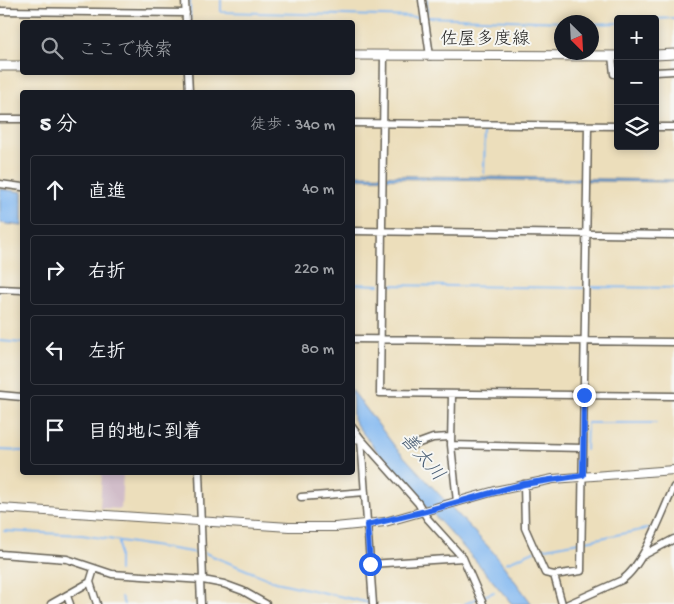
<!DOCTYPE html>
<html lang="ja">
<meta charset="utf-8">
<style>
:root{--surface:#171b24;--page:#20242c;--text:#f1f3f6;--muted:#9ea1a6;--line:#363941}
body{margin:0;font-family:"Gochi Hand","Klee One",sans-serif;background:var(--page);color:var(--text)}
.controls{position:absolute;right:15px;top:15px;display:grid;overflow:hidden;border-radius:5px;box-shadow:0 2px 8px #0003}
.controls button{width:45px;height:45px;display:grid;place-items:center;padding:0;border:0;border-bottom:1px solid var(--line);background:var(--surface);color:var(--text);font:25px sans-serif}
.compass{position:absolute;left:554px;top:15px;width:45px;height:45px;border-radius:50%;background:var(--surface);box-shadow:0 2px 8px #0003;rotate:156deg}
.stop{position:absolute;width:15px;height:15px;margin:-11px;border:4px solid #2563eb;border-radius:50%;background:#fff}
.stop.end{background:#2563eb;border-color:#fff;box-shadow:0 1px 5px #0008}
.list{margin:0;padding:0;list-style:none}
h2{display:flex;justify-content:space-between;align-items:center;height:65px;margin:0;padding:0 20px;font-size:21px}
h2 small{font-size:16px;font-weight:400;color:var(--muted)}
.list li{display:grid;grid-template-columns:32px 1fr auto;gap:15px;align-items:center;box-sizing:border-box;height:70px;margin:0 10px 10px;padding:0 10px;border:1px solid var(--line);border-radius:5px}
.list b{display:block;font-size:19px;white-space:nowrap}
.list em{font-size:16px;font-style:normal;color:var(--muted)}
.icon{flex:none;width:28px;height:28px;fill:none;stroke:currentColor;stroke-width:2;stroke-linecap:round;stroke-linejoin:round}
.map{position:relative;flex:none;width:674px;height:604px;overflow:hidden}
.search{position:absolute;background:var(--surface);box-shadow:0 2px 8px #0003;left:20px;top:20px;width:335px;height:55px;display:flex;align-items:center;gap:12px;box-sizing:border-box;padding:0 18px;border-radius:5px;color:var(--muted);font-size:19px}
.panel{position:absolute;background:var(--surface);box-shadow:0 2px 8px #0003;left:20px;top:90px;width:335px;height:385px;border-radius:5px}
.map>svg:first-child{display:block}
.industrial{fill:#d1bdc9}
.water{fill:#82b8f1;stroke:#4f6a86}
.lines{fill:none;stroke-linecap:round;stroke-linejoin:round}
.stream{stroke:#82b8f1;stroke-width:2}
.minor-casing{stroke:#656054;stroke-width:9}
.tertiary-casing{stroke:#656054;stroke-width:10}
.secondary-casing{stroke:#656054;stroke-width:11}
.minor{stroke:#fff;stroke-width:6}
.tertiary{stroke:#fff;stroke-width:8}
.secondary{stroke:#fff;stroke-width:9}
.route{stroke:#2563eb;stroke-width:6}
.labels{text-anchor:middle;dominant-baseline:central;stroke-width:4;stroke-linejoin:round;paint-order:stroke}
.street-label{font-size:18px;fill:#1c1c1c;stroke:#f6f6f2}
.water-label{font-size:19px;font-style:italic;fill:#455a71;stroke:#f6f6f2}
</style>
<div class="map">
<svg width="674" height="604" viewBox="0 0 674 604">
<rect width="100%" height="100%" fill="#f6f6f2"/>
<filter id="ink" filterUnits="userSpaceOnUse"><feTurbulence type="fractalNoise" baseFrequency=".02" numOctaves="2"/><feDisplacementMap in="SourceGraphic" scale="10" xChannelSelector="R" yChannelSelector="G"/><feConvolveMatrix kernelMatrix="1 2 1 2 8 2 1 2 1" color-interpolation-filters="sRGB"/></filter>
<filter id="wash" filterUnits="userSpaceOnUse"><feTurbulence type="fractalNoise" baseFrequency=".0096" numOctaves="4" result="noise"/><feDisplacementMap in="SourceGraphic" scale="20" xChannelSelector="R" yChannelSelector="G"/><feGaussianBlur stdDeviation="1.12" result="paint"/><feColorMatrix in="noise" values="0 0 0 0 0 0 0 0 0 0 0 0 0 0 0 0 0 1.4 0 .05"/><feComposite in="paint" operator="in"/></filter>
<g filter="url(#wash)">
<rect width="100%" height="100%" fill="#ecdebb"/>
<path class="industrial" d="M102 473H123L121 509 100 508Z"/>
<path class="water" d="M353 175 674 180V182L353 178Z
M0 189 22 192V226L0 223Z
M352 390 396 448 494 553 532 604H512L475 560 384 460 358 427 353 419Z"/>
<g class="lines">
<path class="stream" d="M190 0V22
M221 0V12L422 17
M427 0V13
M427 17 564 22
M655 19 674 18
M592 24 618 23
M192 82V92
M484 174 485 127
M352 284 379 285
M384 285 584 288
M588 287 674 288
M0 341 22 343
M0 450 22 451
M586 450 587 423H656
M4 531 82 535 198 553
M119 541V571
M586 541 651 528
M541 549 579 542
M205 553 276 582 370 603
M506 563 534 551
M484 596 494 592
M121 597 124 604
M465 604 478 598"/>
</g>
</g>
<g filter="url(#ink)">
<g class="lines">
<g class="minor-casing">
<path id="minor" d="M185 0 186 22
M422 0 430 56
M0 11 186 13
M384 55 380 393 674 396
M612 56 614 74 618 75
M188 72 189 92
M655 72 674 71
M0 119H22
M352 123 618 126
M655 127H674
M0 184 22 187
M352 231 674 235
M0 289 22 290
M352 339 674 342
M452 394 451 445 583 448
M0 395 22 397
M352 427 361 439 418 503 427 518 463 558 483 604
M352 440 361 439 373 604
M451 445 457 502
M411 446 433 438 450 437
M199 472 203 580
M524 484 525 528 545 573 554 575
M301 497 365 492
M0 554 67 559 112 574 203 580 224 584 243 591 266 604
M642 556 674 539
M370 564 463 558
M200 580 201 604
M90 582 97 604
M67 596 70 604
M51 604 90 582 94 569
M562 604 554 575 581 571 588 126
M568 604 622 580C644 565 662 512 674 487"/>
</g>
<g class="tertiary-casing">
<path id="tertiary" d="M0 508 289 527H335L385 522 495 491 553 479 674 470"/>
</g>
<g class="secondary-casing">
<path id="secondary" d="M352 55 618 56
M655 55 674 54
M0 66H22"/>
</g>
<use href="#minor" class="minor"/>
<use href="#tertiary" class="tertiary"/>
<use href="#secondary" class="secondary"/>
</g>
</g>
<g class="lines" filter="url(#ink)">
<path class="route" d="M370 564 367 525 426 511 524 484 583 475 584 395"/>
</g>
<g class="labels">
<g class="street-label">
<text x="485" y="40">佐屋多度線</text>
</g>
<g class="water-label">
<text transform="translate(421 458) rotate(49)">善太川</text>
</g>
</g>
</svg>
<div class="controls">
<button>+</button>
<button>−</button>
<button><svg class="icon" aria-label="layers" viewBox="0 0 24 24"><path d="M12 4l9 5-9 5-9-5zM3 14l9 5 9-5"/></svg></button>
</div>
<svg class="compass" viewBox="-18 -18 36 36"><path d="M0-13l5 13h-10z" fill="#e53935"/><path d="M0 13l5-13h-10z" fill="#9ea1a6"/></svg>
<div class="stop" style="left:370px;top:564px"></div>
<div class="stop end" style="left:584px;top:395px"></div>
<div class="search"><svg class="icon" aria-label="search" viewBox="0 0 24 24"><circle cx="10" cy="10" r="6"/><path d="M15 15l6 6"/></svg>ここで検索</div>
<section class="panel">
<h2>5 分<small>徒歩 · 340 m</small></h2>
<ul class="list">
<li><svg class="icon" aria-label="ahead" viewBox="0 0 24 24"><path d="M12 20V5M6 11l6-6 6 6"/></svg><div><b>直進</b></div><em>40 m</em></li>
<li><svg class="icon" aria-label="right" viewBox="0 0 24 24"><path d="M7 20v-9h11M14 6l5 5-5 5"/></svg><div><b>右折</b></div><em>220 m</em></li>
<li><svg class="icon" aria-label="left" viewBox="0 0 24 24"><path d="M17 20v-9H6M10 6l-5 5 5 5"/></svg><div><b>左折</b></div><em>80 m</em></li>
<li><svg class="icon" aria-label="arrive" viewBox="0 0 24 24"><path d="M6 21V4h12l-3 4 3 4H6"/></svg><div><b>目的地に到着</b></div></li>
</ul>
</section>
</div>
